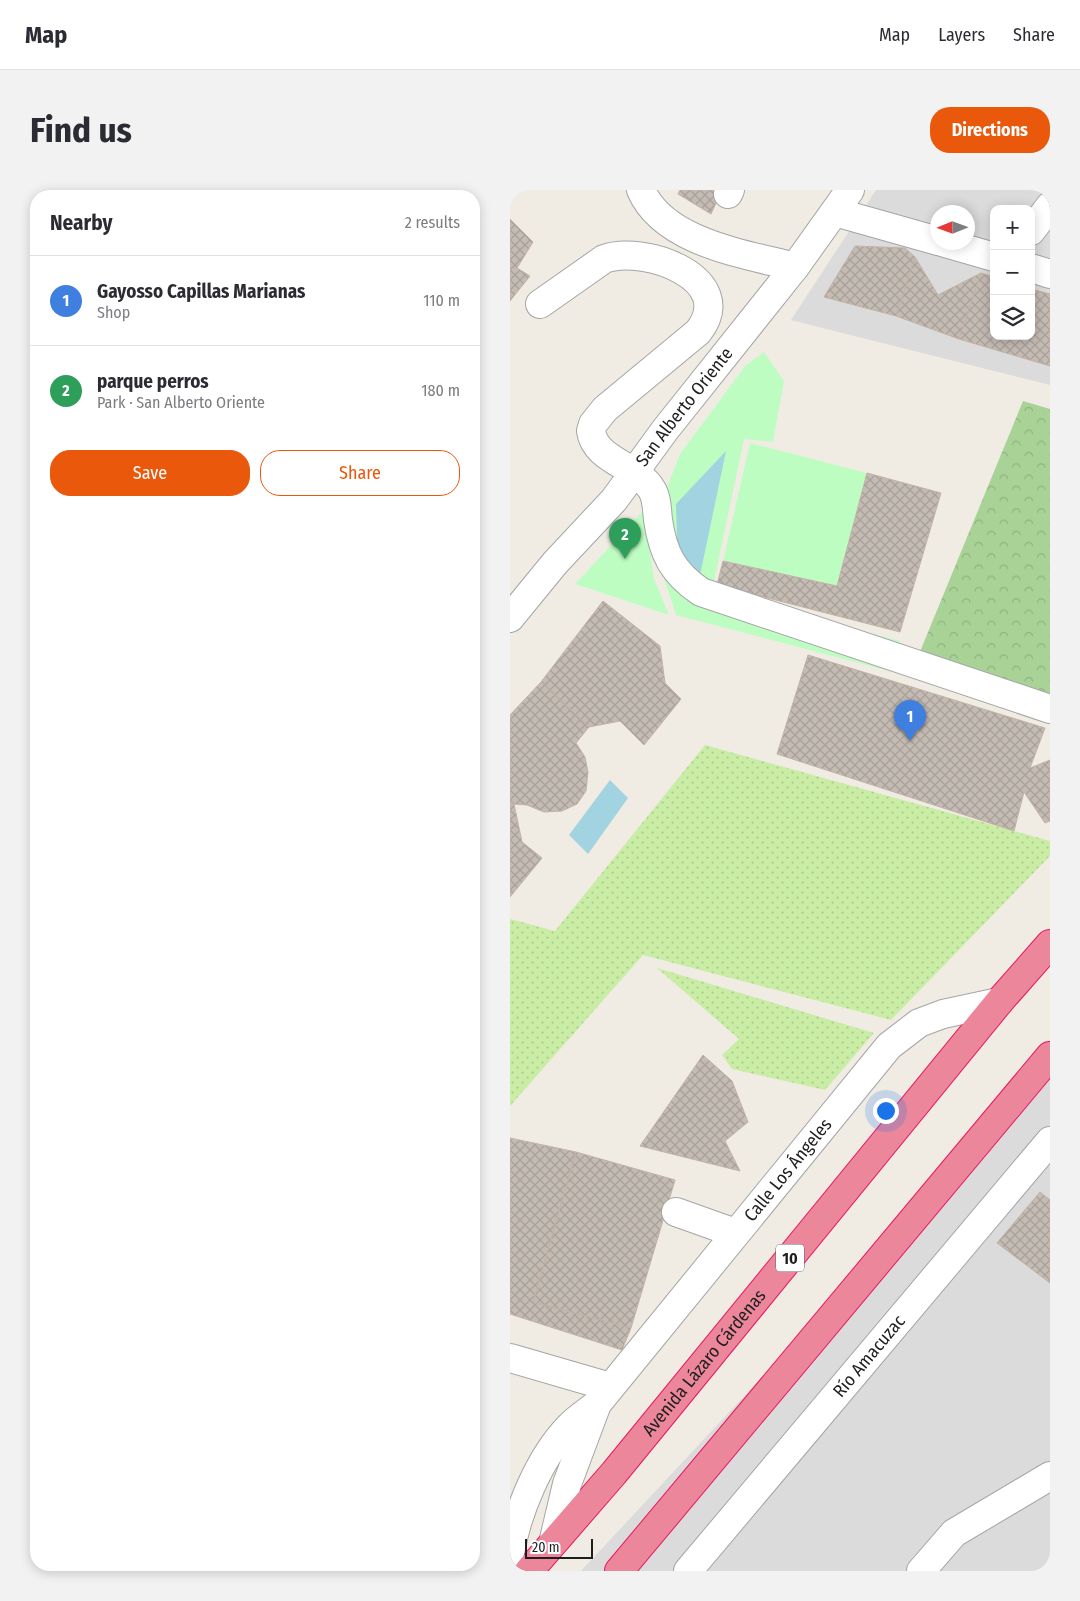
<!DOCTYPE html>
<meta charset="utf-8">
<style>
:root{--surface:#fff;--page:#f2f2f3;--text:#2b2b33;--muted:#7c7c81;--line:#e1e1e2;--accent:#ea580c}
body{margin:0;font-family:"Fira Sans Condensed",sans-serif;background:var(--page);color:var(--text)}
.controls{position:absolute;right:15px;top:15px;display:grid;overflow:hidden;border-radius:10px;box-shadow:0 2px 12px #0003}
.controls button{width:45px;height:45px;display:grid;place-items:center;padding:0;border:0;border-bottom:1px solid var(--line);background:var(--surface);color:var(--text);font:25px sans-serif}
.compass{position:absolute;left:420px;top:15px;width:45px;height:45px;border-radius:50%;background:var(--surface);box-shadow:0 2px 12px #0003;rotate:269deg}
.scale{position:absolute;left:15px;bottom:12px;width:68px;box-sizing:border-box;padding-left:5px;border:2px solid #1e1e1e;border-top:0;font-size:14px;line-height:18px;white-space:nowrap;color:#1e1e1e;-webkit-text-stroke:4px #fff;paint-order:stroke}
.you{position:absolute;left:375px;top:920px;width:18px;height:18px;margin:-12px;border:4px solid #fff;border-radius:50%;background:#1a73e8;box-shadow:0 0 0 8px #1a73e833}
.badge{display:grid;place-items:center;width:32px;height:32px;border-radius:50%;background:var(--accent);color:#fff;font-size:16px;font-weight:700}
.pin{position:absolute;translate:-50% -41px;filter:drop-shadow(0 1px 2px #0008)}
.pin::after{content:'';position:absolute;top:26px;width:18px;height:15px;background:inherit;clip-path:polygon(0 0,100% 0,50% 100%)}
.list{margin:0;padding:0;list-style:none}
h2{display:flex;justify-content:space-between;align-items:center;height:65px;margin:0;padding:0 20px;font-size:21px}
h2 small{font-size:16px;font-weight:400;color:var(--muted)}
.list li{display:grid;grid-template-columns:32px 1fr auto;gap:15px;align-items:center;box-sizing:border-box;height:90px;padding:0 20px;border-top:1px solid var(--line)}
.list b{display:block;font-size:19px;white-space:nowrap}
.list p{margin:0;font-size:16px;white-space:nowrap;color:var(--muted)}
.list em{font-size:16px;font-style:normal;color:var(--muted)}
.actions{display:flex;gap:10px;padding:15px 20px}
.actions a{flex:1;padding:11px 0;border:1px solid var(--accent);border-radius:20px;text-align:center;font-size:18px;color:var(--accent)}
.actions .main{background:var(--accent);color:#fff}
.icon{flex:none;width:28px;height:28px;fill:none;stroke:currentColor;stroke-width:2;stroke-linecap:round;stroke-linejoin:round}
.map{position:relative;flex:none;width:540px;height:1381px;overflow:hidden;border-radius:20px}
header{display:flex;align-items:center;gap:30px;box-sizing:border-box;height:70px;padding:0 25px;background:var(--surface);border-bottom:1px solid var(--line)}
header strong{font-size:24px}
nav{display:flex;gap:28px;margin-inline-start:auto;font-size:18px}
.intro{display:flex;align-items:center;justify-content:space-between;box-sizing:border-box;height:120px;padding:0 30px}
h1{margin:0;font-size:35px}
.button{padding:12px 22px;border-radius:20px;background:var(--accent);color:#fff;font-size:18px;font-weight:700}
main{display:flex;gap:30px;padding:0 30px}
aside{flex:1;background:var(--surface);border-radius:20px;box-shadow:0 2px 12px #0003}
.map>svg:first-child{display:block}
.residential{fill:#dcdbdb;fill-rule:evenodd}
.grass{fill:url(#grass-dots)}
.forest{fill:url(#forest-crowns)}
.park{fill:#befdc2}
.water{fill:#a1d3e0}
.building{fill:url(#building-cross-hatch);stroke:#c3b2a5}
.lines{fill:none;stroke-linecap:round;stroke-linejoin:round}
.minor-casing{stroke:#a5a5a5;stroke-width:30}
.highway-casing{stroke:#e61962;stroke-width:30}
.minor{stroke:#fff;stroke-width:28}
.highway{stroke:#ec869b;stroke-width:28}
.labels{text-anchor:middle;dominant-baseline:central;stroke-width:4;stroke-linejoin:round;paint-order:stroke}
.shield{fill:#fff;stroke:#626262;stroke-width:1}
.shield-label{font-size:16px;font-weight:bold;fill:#1e1e1e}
.street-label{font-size:18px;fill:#1e1e1e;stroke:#fff}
</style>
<header>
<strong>Map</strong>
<nav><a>Map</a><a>Layers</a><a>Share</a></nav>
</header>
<div class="intro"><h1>Find us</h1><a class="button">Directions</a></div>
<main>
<aside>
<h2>Nearby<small>2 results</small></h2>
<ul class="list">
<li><span class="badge" style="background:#3f7fe0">1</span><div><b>Gayosso Capillas Marianas</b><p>Shop</p></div><em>110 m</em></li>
<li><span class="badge" style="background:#2e9e5b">2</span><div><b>parque perros</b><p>Park · San Alberto Oriente</p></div><em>180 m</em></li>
</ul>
<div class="actions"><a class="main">Save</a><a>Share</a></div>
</aside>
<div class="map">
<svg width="540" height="1381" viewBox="0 0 540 1381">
<defs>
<pattern id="grass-dots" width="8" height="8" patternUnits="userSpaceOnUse" patternTransform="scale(1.25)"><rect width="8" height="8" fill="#caeda6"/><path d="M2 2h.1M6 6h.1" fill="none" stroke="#adcb8e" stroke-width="1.8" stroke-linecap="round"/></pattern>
<pattern id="forest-crowns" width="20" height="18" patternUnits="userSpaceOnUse" patternTransform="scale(1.25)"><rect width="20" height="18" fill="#a8d296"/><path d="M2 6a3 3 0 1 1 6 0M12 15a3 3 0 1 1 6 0" fill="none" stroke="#90b481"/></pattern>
<pattern id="building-cross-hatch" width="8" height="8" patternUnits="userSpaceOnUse" patternTransform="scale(1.25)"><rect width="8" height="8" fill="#c4bbb3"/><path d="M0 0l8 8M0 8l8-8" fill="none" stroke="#a8a09a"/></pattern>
</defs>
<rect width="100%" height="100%" fill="#f0ece4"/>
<path class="residential" d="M366 0H540V195L281 130ZM484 19H521V146H484ZM428 22H458V52H428Z
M540 878V1381H71Z"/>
<path class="grass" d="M195 555 540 651V666L381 830 133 765 0 916V729L45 741Z
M147 778 364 843 315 900 222 879 212 865 229 849Z"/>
<path class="forest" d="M513 211 540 219V516L407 469Z"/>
<path class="park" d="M254 162 274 191 263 252 234 249 202 401 390 451 383 482 166 425 152 382 150 316 170 264 236 175Z
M240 253 357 283 327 396 213 371Z
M134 320 144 389 159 425 65 394Z"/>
<path class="water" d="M216 261 188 395 168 378 166 314Z
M100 590 118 608 78 664 59 645Z"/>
<path class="building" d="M170 0H212L201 24 168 4Z
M0 29 23 52 7 78 20 86 0 111Z
M345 56 395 58 405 67 386 126 314 107Z
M405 67 428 105 471 83 449 149 386 126Z
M471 83 484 87V146H521V99L540 104V176L449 149Z
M357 283 431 303 390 442 207 395 213 371 327 396Z
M93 411 150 456 155 493 171 509 134 555 110 531 79 537 31 492Z
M298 465 535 538 520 578 540 570V631L535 633 514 602 504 641 267 564Z
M31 492 79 537 66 553 75 567 78 582 76 601 67 614 52 621 34 622 17 615 4 614 0 611V525Z
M0 611 4 614 12 652 32 668 0 707Z
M193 865 222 891 238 932 215 951 230 981 130 956Z
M0 948 66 962 23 1112 121 1138 112 1160 0 1124Z
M66 962 165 990 121 1138 23 1112Z
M530 1002 540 1010V1093L487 1053Z"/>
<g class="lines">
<g class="minor-casing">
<g id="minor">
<path d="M131 0C154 53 236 64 285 77"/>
<path d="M218 4 220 0"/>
<path d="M325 22 428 51"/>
<path d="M521 41 540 16"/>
<path d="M432 52 484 67"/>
<path d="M521 78 540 84"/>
<path d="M30 114 94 69C134 54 230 89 188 142L95 219 83 234 81 241C85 271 128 275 142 300 147 308 147 321 148 330 153 364 163 383 191 402L540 519"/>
<path id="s1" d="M0 428 45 373 104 310 155 240 285 77 340 0"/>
<path d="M166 1022 225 1043"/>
<path d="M0 1168 100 1197"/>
<path id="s2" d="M44 1349 57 1294 87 1214 379 856 409 833 433 824 489 812"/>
<path d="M0 1363C7 1322 29 1268 59 1237 66 1229 77 1222 86 1215"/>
<path id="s3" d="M178 1381 540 951"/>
<path d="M411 1381 444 1343 540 1286"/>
</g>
</g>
<g class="highway-casing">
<g id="highway">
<path id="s4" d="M19 1381 104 1283 489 812 540 754"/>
<path d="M109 1381 540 866"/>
</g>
</g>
<use href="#minor" class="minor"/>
<use href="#highway" class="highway"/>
</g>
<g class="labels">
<rect class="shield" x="266" y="1054.5" width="28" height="27" rx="4"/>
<g class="shield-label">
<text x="280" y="1068">10</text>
</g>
<g class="street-label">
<text stroke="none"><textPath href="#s1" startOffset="274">San Alberto Oriente</textPath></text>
<text stroke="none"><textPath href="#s2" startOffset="444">Calle Los Ángeles</textPath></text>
<text stroke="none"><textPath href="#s3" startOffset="281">Río Amacuzac</textPath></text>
<text stroke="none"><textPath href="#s4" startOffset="272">Avenida Lázaro Cárdenas</textPath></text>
</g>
</g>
</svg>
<div class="controls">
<button>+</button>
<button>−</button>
<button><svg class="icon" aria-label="layers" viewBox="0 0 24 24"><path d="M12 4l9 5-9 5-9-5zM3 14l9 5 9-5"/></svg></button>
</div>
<svg class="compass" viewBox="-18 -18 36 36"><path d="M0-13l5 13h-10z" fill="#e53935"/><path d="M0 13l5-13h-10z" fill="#7c7c81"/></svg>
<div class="scale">20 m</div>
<div class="you"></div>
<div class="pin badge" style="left:400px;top:551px;background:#3f7fe0">1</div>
<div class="pin badge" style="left:115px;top:369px;background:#2e9e5b">2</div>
</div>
</main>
